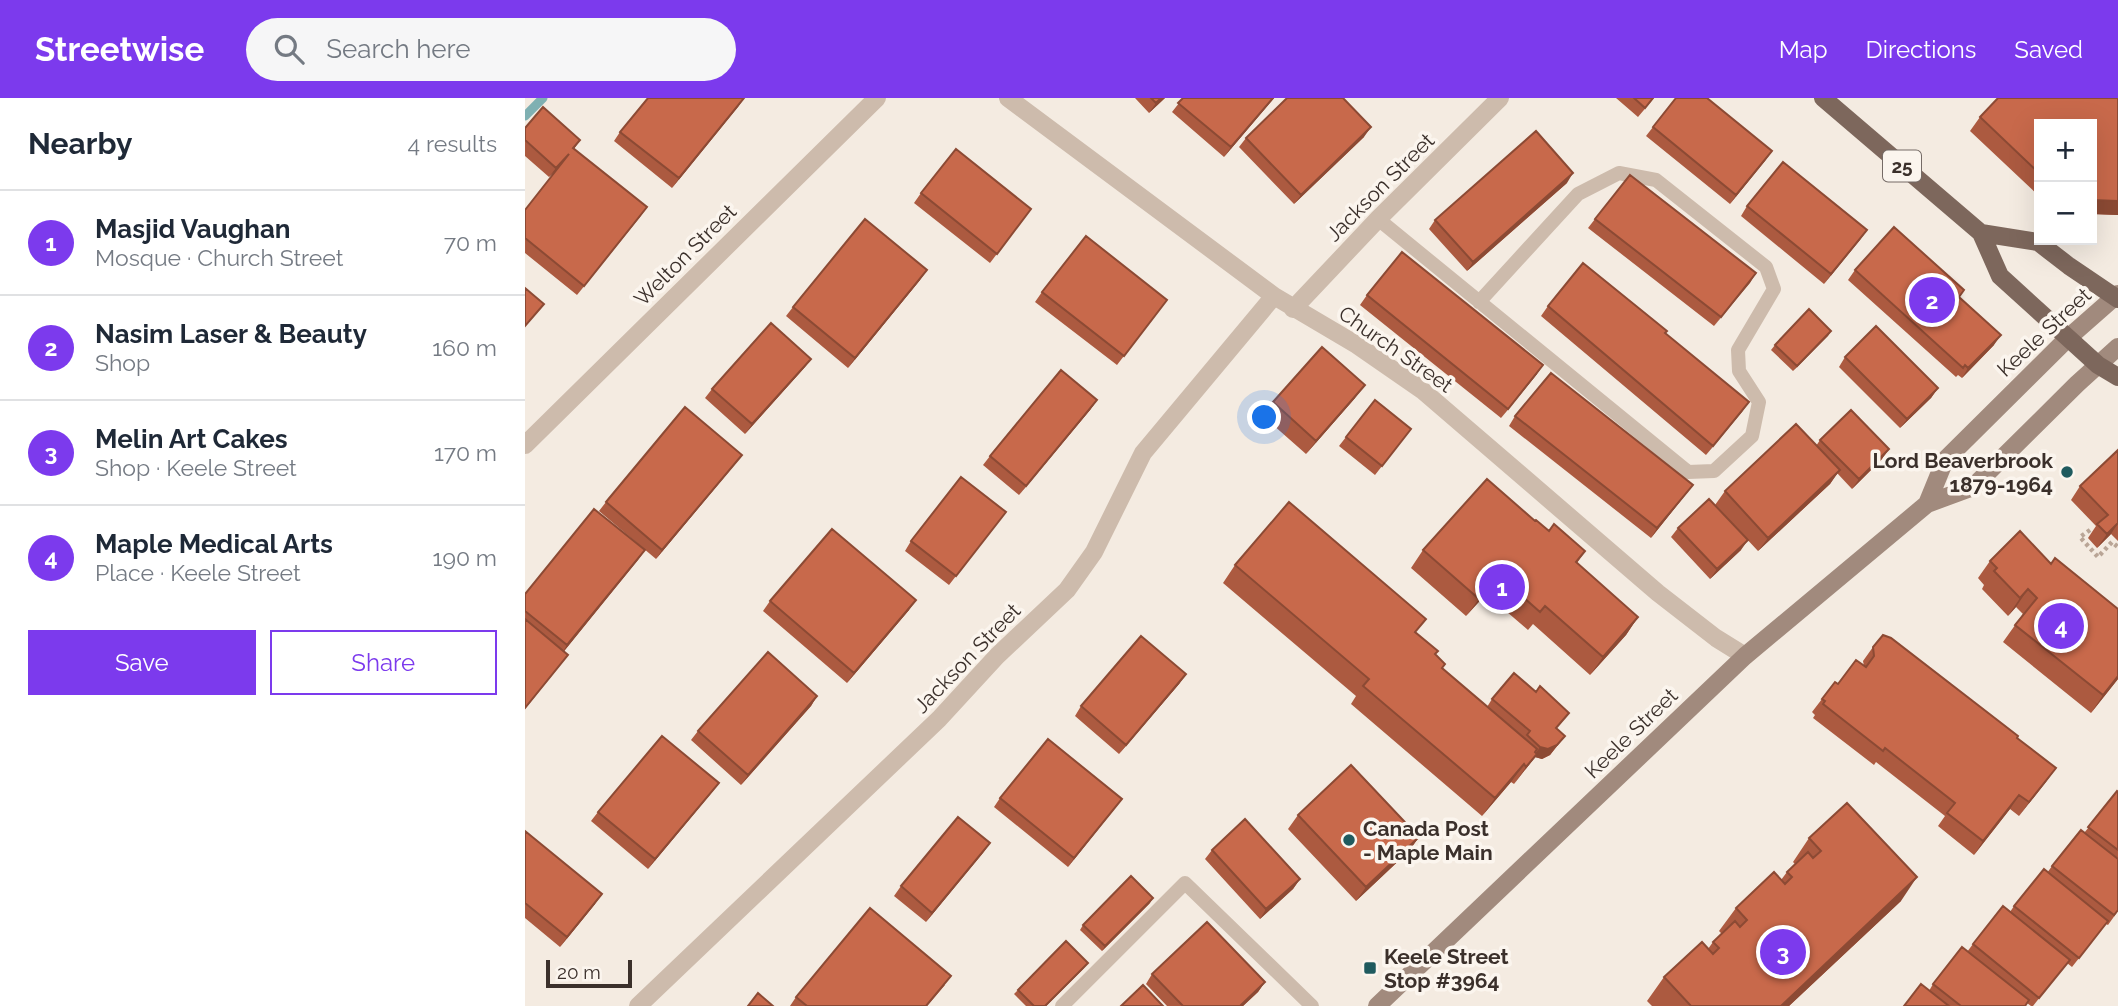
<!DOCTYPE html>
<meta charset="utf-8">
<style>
:root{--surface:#fff;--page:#f6f6f7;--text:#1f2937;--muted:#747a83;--line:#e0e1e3;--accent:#7c3aed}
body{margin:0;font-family:Raleway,sans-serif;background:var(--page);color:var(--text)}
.controls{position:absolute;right:21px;top:21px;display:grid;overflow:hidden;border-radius:0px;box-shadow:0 7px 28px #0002}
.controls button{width:63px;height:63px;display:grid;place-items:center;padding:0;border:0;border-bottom:2px solid var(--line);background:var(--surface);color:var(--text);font:35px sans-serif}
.scale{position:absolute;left:21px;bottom:18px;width:86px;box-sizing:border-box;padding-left:7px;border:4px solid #3b302b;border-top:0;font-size:19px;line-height:24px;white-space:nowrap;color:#3b302b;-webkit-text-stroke:5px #fbf5ee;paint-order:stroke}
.you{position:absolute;left:740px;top:320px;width:24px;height:24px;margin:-18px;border:5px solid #fff;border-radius:50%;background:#1a73e8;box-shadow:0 0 0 10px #1a73e833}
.badge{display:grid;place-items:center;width:46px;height:46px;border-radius:50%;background:var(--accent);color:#fff;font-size:23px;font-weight:700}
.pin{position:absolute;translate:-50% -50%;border:4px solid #fff;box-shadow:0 2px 7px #0006}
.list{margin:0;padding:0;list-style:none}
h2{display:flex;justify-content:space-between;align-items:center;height:91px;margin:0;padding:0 28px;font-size:30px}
h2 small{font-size:23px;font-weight:400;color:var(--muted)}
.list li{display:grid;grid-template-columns:46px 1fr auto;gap:21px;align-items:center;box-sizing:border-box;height:105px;padding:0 28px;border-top:2px solid var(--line)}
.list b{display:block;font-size:26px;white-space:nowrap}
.list p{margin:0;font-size:23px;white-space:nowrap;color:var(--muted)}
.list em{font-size:23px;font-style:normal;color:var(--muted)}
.actions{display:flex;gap:14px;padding:21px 28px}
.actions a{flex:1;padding:16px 0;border:2px solid var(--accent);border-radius:0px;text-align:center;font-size:24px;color:var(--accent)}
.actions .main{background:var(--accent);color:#fff}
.icon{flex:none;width:38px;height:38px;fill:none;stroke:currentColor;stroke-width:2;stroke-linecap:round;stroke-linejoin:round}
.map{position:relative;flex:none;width:1593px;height:908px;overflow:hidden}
header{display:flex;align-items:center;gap:42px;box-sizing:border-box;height:98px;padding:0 35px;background:var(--accent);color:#fff}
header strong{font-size:33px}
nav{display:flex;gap:38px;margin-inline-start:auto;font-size:24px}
.search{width:490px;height:63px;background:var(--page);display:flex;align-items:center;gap:18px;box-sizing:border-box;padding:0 24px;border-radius:38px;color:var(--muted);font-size:26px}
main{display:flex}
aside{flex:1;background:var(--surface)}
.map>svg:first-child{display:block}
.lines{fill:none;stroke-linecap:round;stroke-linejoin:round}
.stream{stroke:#7fb0b2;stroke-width:9}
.path{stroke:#b9a596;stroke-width:4.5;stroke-dasharray:3.5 3.5;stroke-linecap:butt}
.service{stroke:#cdbbac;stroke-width:14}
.minor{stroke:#cdbbac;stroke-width:18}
.secondary{stroke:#a18a7d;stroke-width:18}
.primary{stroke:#7d675c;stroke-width:18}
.wall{fill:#ac5a40}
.shaded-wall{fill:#8c4a34}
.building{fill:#c8694b;stroke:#8c4a34;stroke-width:2}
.poi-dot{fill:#1f5a5e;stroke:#fbf5ee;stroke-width:2.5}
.labels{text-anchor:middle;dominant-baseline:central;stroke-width:7;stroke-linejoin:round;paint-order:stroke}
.shield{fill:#fbf5ee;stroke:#756b66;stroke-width:2}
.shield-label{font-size:19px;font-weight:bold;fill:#3b302b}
.street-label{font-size:21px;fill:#3b302b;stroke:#fbf5ee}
.poi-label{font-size:21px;font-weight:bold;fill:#3b302b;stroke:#fbf5ee;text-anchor:start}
</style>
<header>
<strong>Streetwise</strong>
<div class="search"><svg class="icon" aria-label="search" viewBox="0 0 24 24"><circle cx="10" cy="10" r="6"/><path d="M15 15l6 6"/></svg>Search here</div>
<nav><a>Map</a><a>Directions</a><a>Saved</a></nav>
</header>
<main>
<aside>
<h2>Nearby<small>4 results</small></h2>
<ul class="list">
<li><span class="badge">1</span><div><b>Masjid Vaughan</b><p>Mosque · Church Street</p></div><em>70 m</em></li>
<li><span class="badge">2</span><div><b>Nasim Laser &amp; Beauty</b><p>Shop</p></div><em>160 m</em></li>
<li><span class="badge">3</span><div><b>Melin Art Cakes</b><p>Shop · Keele Street</p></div><em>170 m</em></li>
<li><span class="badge">4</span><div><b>Maple Medical Arts</b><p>Place · Keele Street</p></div><em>190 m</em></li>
</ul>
<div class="actions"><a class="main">Save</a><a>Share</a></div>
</aside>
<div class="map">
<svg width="1593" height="908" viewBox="0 0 1593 908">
<rect width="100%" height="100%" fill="#f4ebe1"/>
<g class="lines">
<path class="stream" d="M0 18 18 0"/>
<path class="path" d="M1565 432 1555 439 1573 459 1587 444 1593 449"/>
<path class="service" d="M853 121 1163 374 1189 373 1227 338 1234 304 1214 273 1213 252 1249 191 1241 169 1131 82 1094 75 1053 96 954 204
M537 908 660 785 787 908"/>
<path class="minor" d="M483 0 749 198 832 247 897 292 1133 495 1191 540 1220 558
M768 211 853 121 975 0
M0 347 352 0
M113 908 414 621 472 558 542 492 569 454 618 355 749 198"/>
<path class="secondary" d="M1402 406 1420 362 1543 240 1593 196
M852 908 1220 558 1402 406 1448 389 1552 286 1593 249"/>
<path class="primary" d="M1298 0 1456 135 1475 178 1573 267 1593 279
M1456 135 1513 144 1544 168 1593 201"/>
</g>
<path class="wall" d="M219 0 147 90 89 43 95 34Z
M610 0H640L624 15Z
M658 0H749L699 59 647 14Z
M1091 0H1129L1113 19Z
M1593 0V117L1567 116 1514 26V98L1445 33 1455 19Z
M1128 29 1247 53 1205 106 1121 38Z
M0 30 55 42 49 51 122 109 52 197 0 155V112L33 71 24 79 0 58Z
M839 39 769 106 714 49 721 40Z
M1042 85 942 173 904 131 910 122Z
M396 95 506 111 465 165 389 105Z
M1222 108 1342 132 1299 186 1216 118Z
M1070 121 1231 175 1189 228 1063 130Z
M1330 172 1434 200 1469 247 1437 280 1433 277 1431 279 1323 182Z
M395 182 323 270 261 218 268 209Z
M517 194 642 202 592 267 510 204Z
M842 197 1012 276 976 320 835 207Z
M1023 208 1224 304 1181 357 1016 218Z
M1306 233 1268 273 1246 252 1250 247Z
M1320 259 1413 290 1406 300 1375 330 1314 269Z
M286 261 279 270 220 336 180 300 187 291Z
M830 300 781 356 738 318 748 304Z
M572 302 565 312 494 397 458 367 465 358Z
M990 318 1168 387 1126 440 984 328Z
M886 331 850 377 814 348 821 339Z
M1295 342 1364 351 1357 361 1327 391 1312 375 1305 386 1233 453 1190 407 1200 393 1291 348Z
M1593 352V443L1586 436 1572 450 1563 440 1571 428 1546 402 1555 388Z
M217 357 210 366 131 461 74 413 81 404Z
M481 414 424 487 380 453 386 443Z
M1010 423 1024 433 1060 453 1052 465 1113 519 1101 537 1065 577 1008 526 1003 532 961 496 941 518 886 470 898 452Z
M1153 430 1216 452 1185 481 1146 439Z
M120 452 39 553 36 566 0 611V496Z
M1530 460 1593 511V581L1566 615 1478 544 1498 516 1491 509 1483 518 1457 491 1459 487 1453 480 1465 463 1526 465Z
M710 467 891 535 910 557 917 570 962 609 967 601 1032 631 1040 638 1025 657 1017 661 1010 659 989 686 986 684 957 718 826 606 831 598 698 485Z
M245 503 384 512 322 585 238 513Z
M1348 549 1492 640 1531 670 1494 718 1485 711 1449 757 1413 728 1420 718 1351 664 1349 667 1288 620 1290 617 1287 614 1297 601 1313 586 1339 568 1338 563Z
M661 576 654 586 594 656 550 618 556 608Z
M292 598 286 608 216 687 166 642 173 633Z
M194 685 187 694 123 771 66 723 73 714Z
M1593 694V813L1583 827 1581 826 1547 869 1542 865 1508 908H1506L1502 905 1500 908H1379L1404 893 1408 886 1442 854 1448 846 1485 814 1489 808 1522 775 1527 768 1559 735Z
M475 700 597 701 543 769 469 709Z
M773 717 894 739 884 753 831 803 763 731Z
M0 733 70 806 35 849 0 820Z
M1284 740 1376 803 1264 908H1127L1122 903 1139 879 1183 851 1188 844 1197 836 1194 833 1211 810 1256 782 1262 774 1270 766 1268 764Z
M465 745 401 824 369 798 376 788Z
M687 752 775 781 768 791 735 821 680 761Z
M625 805 577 853 555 832 558 827Z
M559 870 521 908H501L489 896 493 892Z
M627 876 740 884 733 894 718 908H642L621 886Z
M420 887 402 908H265L271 899Z"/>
<path class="shaded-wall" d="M219 0 213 9 147 90 154 80Z
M636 0H640L624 15 631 5Z
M748 0H749L699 59 706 49Z
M846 29 839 39 769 106 776 97Z
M55 42 38 66 24 79 31 70Z
M1247 53 1240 63 1205 106 1211 97Z
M1048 75 1042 85 942 173 948 164Z
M1567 102 1593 103V117L1567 116Z
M122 109 115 119 52 197 59 188Z
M1342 132 1335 142 1299 186 1306 176Z
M402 172 395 182 323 270 330 260Z
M1231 175 1225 185 1189 228 1196 219Z
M1306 233 1303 238 1268 273 1272 268Z
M1476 237 1469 247 1437 280 1443 270Z
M286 261 279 270 220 336 227 326Z
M1018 267 1012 276 976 320 983 311Z
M840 287 830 300 781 356 791 343Z
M1413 290 1406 300 1375 330 1382 321Z
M572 302 565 312 494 397 501 388Z
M1224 304 1217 314 1181 357 1188 348Z
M1364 351 1357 361 1327 391 1334 381Z
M217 357 210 366 131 461 137 452Z
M1315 372 1305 386 1233 453 1243 440Z
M1168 387 1161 396 1126 440 1132 430Z
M1593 425 1586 436 1572 450 1582 436Z
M1223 442 1216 452 1185 481 1192 471Z
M120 452 113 462 36 557 42 547Z
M974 478 961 496 941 518 954 501Z
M1503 491 1491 509 1483 518 1495 500Z
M391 502 384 512 322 585 329 575Z
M1113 519 1101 537 1065 577 1078 559Z
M661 576 654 586 594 656 601 647Z
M1593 578V581L1566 615 1578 597Z
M292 598 286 608 216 687 223 677Z
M1040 638 1025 657 1017 661 1010 659 989 686 1015 649Z
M999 666 986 684 957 718 970 700Z
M1531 670 1521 684 1494 718 1504 704Z
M194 685 187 694 123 771 130 761Z
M1494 697 1485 711 1449 757 1458 743Z
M597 701 590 710 543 769 549 760Z
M894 739 884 753 831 803 841 789Z
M465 745 458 755 401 824 407 815Z
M1392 779 1376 803 1264 908H1256Z
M775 781 768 791 735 821 741 811Z
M77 796 70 806 35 849 42 839Z
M628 800 625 805 577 853 580 848Z
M563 865 559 870 521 908H520Z
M740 884 733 894 718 908H715Z"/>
<path class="building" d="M123 0H219L154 80 95 34Z
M626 0H636L631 5Z
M658 0H748L706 49 653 5Z
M762 0H818L846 29 776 97 721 40Z
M1109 0H1128L1120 10Z
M1151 0H1182L1247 53 1211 97 1128 29Z
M1473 0H1593V103L1567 102V26H1514V75L1455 19Z
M18 9 55 42 48 50 122 109 59 188 0 140V112L44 56 31 70 0 42V30Z
M1011 33 1048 75 948 164 910 122Z
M431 51 506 111 472 156 396 95Z
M1258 64 1342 132 1306 176 1222 108Z
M1105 77 1231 175 1196 219 1070 121Z
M340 121 402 172 330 260 268 209Z
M1369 129 1439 192 1434 199 1476 237 1443 270 1440 267 1438 270 1330 172Z
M561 138 642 202 599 258 517 194Z
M877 154 1018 267 983 311 842 197Z
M1058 165 1142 233 1140 235 1224 304 1188 348 1023 208Z
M0 190 19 206 0 228Z
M1284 211 1306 233 1272 268 1250 247Z
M246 225 286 261 227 326 187 291Z
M1351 228 1413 290 1382 321 1320 259Z
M797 249 840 287 791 343 748 304Z
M536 272 572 302 501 388 465 358Z
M1026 275 1168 387 1132 430 990 318Z
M850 302 886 331 857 368 821 339Z
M160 309 217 357 137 452 81 404Z
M1326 312 1364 351 1334 381 1295 342Z
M1271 326 1315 372 1243 440 1200 393Z
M1593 352V425L1582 436 1572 426 1583 417 1555 388Z
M436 379 481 414 431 478 386 443Z
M962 381 1010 423 1011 422 1024 433 1029 426 1060 453 1051 464 1113 519 1078 559 1020 508 1015 514 974 478 954 501 898 452Z
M1184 401 1223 442 1192 471 1153 430Z
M764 404 901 521 890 534 913 553 910 556 920 566 917 570 1012 651 1010 654 1012 656 1001 669 999 666 970 700 838 588 844 581 710 467Z
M69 411 120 452 42 547 0 513V496Z
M307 431 391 502 329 575 245 503Z
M1495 433 1526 466 1530 460 1593 511V578L1578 597 1490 527 1512 500 1503 491 1495 500 1469 473 1472 470 1465 463Z
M0 521 43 557 0 610Z
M1358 537 1366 540 1493 638 1492 640 1531 670 1504 704 1494 697 1458 743 1422 715 1430 705 1360 650 1358 653 1298 606 1300 603 1297 601 1310 584 1313 586 1331 562 1341 569 1349 558 1348 549Z
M616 538 661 576 601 647 556 608Z
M243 554 292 598 223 677 173 633Z
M989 575 1011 594 1015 588 1044 615 1031 630 1040 638 1032 647 1023 651 1015 649 1002 637 1005 633 967 601Z
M137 638 194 685 130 761 73 714Z
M523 641 597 701 549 760 475 700Z
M826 667 894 739 841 789 773 717Z
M1592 693 1593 694V752L1563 729Z
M1322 705 1392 779 1256 908H1166L1139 879 1177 844 1188 856 1194 850 1188 844 1210 823 1215 829 1222 822 1211 810 1249 774 1260 786 1267 779 1262 774 1283 754 1288 760 1296 753 1284 740Z
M433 719 465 745 407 815 376 788Z
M720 721 775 781 741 811 687 752Z
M1556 732 1593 761V812L1589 817 1527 768Z
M0 733 77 796 42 839 0 805Z
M1519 771 1583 823 1554 860 1489 808Z
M606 778 628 800 580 848 558 827Z
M1478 808 1545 862 1514 900 1448 846Z
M345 810 426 878 401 908H282L271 899Z
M682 824 740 884 715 908H658L627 876Z
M541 843 563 865 520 908H509L493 892Z
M1437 849 1504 902 1500 908H1436L1408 886Z
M1396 886 1424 908H1379Z
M618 887 638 908H596Z
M233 895 248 908H223Z"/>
<g class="poi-dot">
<circle cx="1542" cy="374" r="7"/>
<circle cx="824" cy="742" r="7"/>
<rect x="838" y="863" width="14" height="14" rx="3.5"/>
</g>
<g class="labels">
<rect class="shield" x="1358" y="52.5" width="38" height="31" rx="5"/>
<g class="shield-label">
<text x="1377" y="68">25</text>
</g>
<g class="street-label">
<text transform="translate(855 89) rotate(-45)">Jackson Street</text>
<text transform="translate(160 157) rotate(-45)">Welton Street</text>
<text transform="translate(1519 234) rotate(-43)">Keele Street</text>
<text transform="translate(871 251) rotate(35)">Church Street</text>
<text transform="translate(442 560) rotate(-46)">Jackson Street</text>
<text transform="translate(1106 635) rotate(-44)">Keele Street</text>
</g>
<g class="poi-label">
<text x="1528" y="362" text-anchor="end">Lord Beaverbrook<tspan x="1528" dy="24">1879-1964</tspan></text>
<text x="838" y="730">Canada Post<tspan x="838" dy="24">- Maple Main</tspan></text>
<text x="859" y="858">Keele Street<tspan x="859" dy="24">Stop #3964</tspan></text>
</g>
</g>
</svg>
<div class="controls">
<button>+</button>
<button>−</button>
</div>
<div class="scale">20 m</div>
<div class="you"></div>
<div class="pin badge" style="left:977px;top:489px">1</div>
<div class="pin badge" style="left:1407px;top:202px">2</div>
<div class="pin badge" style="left:1258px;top:854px">3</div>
<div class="pin badge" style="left:1536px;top:528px">4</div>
</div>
</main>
